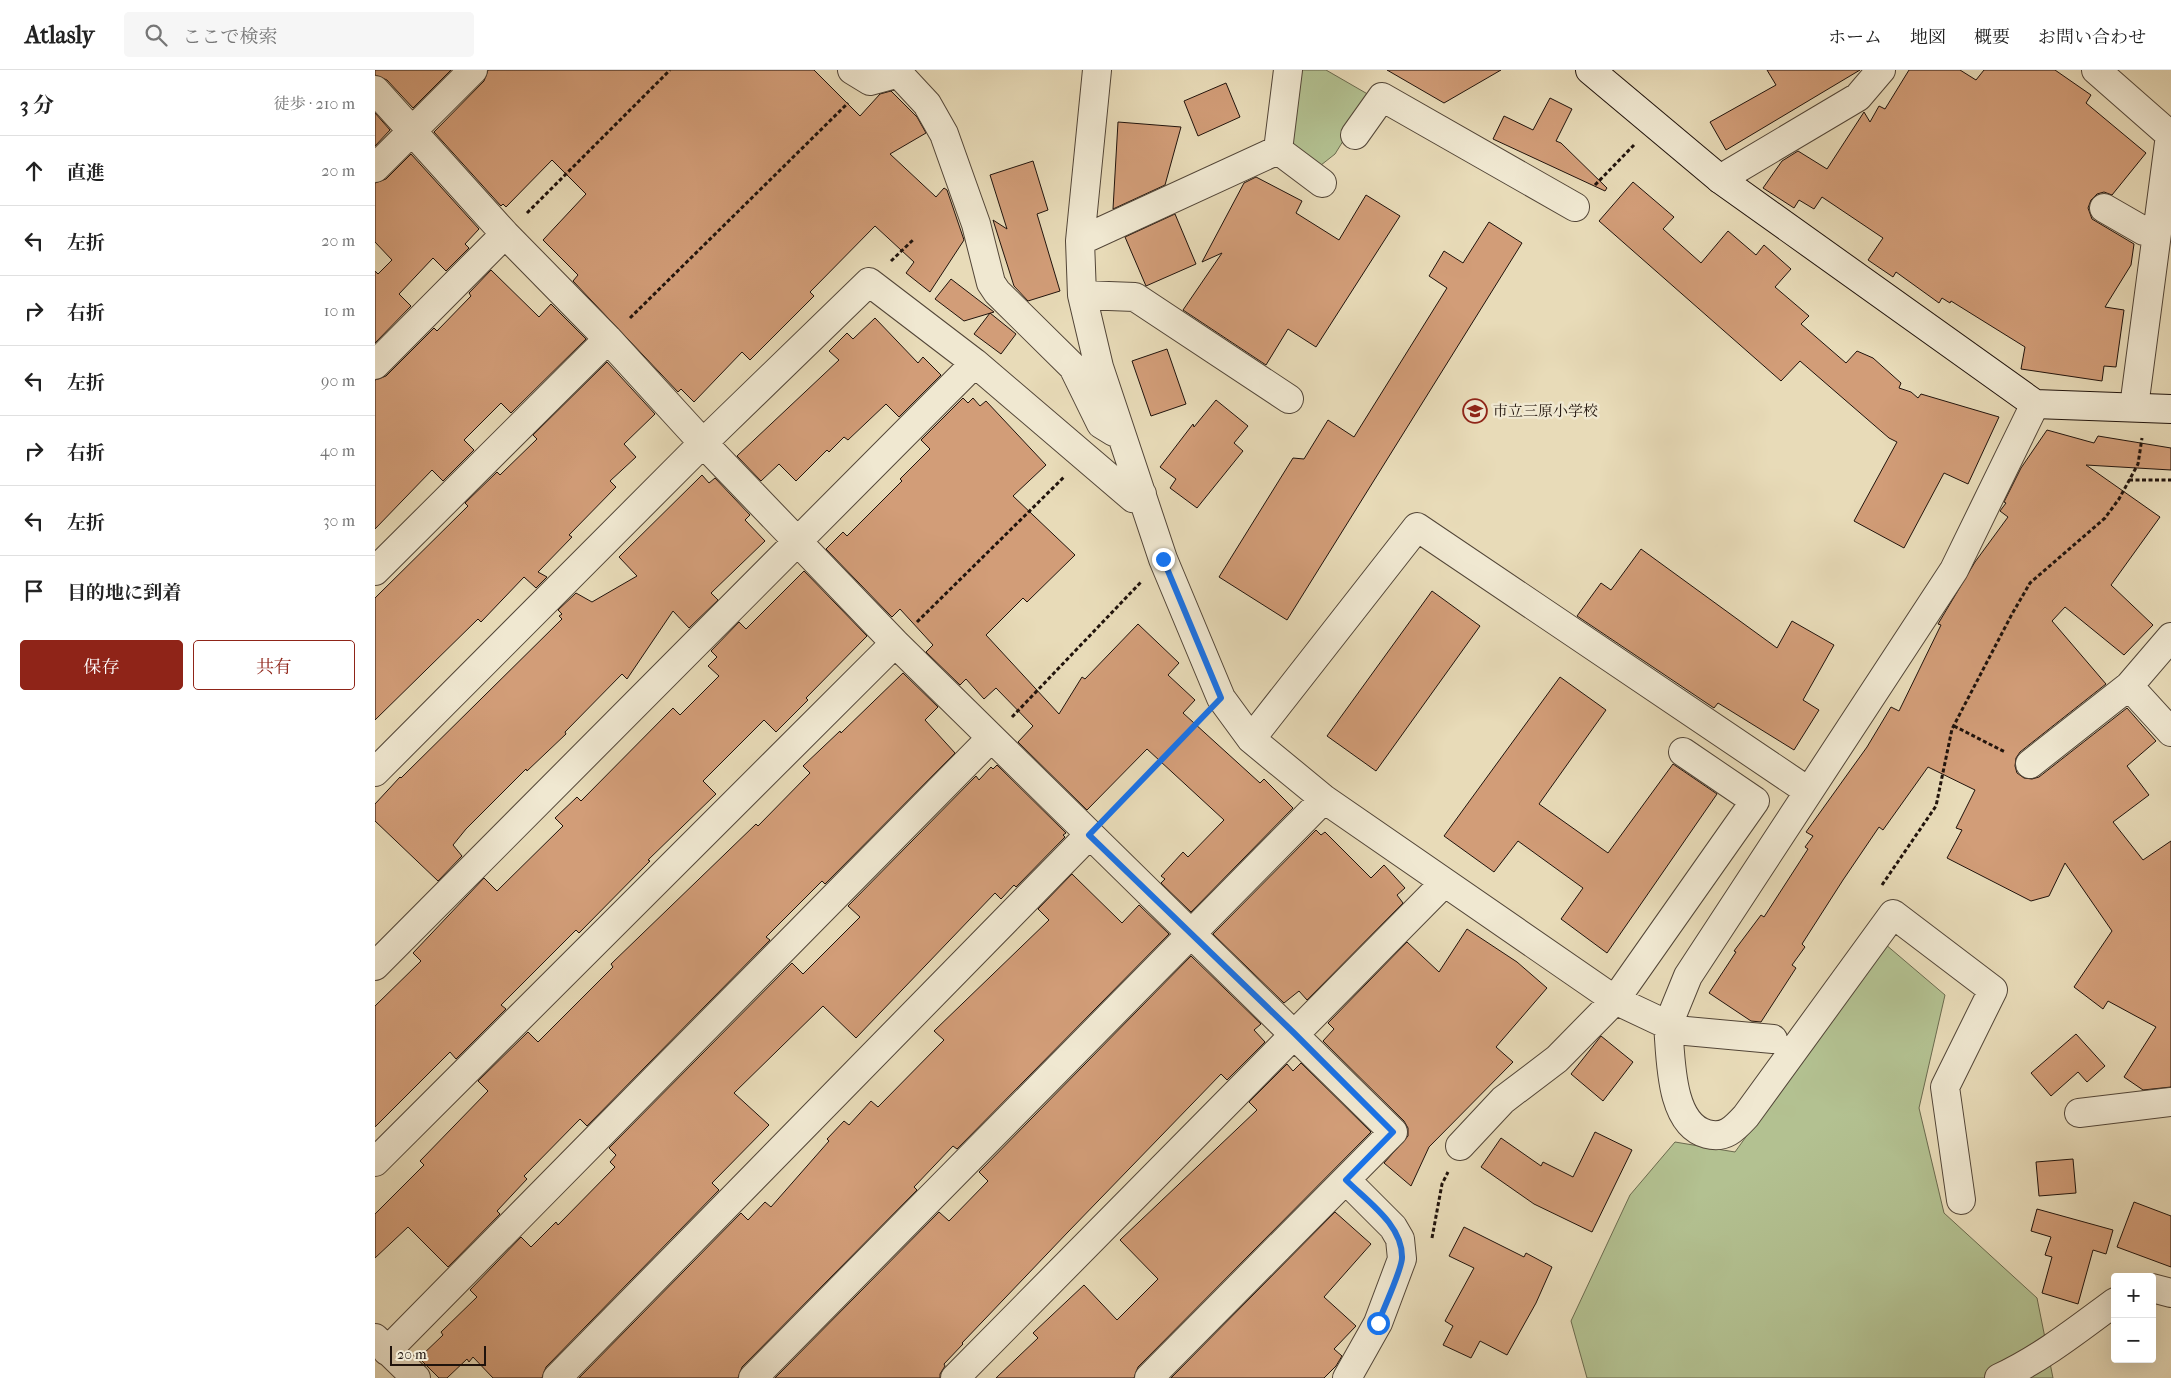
<!DOCTYPE html>
<html lang="ja">
<meta charset="utf-8">
<style>
:root{--surface:#fff;--page:#f6f6f6;--text:#222;--muted:#767676;--line:#e0e0e0;--accent:#8f2418}
body{margin:0;font-family:"IM FELL French Canon","Noto Serif JP",serif;background:var(--page);color:var(--text)}
.controls{position:absolute;right:15px;bottom:15px;display:grid;overflow:hidden;border-radius:5px;box-shadow:0 5px 20px #0002}
.controls button{width:45px;height:45px;display:grid;place-items:center;padding:0;border:0;border-bottom:1px solid var(--line);background:var(--surface);color:var(--text);font:25px sans-serif}
.scale{position:absolute;left:15px;bottom:12px;width:96px;box-sizing:border-box;padding-left:5px;border:2px solid #20130c;border-top:0;font-size:14px;line-height:18px;white-space:nowrap;color:#20130c;-webkit-text-stroke:4px #f0e8d1;paint-order:stroke}
.stop{position:absolute;width:15px;height:15px;margin:-11px;border:4px solid #1a73e8;border-radius:50%;background:#fff}
.stop.end{background:#1a73e8;border-color:#fff;box-shadow:0 1px 5px #0008}
.list{margin:0;padding:0;list-style:none}
h2{display:flex;justify-content:space-between;align-items:center;height:65px;margin:0;padding:0 20px;font-size:21px}
h2 small{font-size:16px;font-weight:400;color:var(--muted)}
.list li{display:grid;grid-template-columns:32px 1fr auto;gap:15px;align-items:center;box-sizing:border-box;height:70px;padding:0 20px;border-top:1px solid var(--line)}
.list b{display:block;font-size:19px;white-space:nowrap}
.list em{font-size:16px;font-style:normal;color:var(--muted)}
.actions{display:flex;gap:10px;padding:15px 20px}
.actions a{flex:1;padding:11px 0;border:1px solid var(--accent);border-radius:5px;text-align:center;font-size:18px;color:var(--accent)}
.actions .main{background:var(--accent);color:#fff}
.icon{flex:none;width:28px;height:28px;fill:none;stroke:currentColor;stroke-width:2;stroke-linecap:round;stroke-linejoin:round}
.map{position:relative;flex:none;width:1796px;height:1308px;overflow:hidden}
header{display:flex;align-items:center;gap:30px;box-sizing:border-box;height:70px;padding:0 25px;background:var(--surface);border-bottom:1px solid var(--line)}
header strong{font-size:24px}
nav{display:flex;gap:28px;margin-inline-start:auto;font-size:18px}
.search{width:350px;height:45px;background:var(--page);display:flex;align-items:center;gap:12px;box-sizing:border-box;padding:0 18px;border-radius:5px;color:var(--muted);font-size:19px}
main{display:flex}
aside{flex:1;background:var(--surface)}
.map>svg:first-child{display:block}
.green{fill:#b3c191;stroke:#6a6a4e}
.building{fill:#d29d78;stroke:#20130c}
.lines{fill:none;stroke-linecap:round;stroke-linejoin:round}
.street-casing{stroke:#524537;stroke-width:30}
.secondary-casing{stroke:#20130c;stroke-width:30}
.path{stroke:#20130c;stroke-width:3;stroke-dasharray:4 2.5;stroke-linecap:butt}
.street{stroke:#f0e8d1;stroke-width:28}
.secondary{stroke:#f0e8d1;stroke-width:28}
.route{stroke:#1a73e8;stroke-width:6}
.labels{text-anchor:middle;dominant-baseline:central;stroke-width:5;stroke-linejoin:round;paint-order:stroke}
.poi-label{font-size:15px;fill:#20130c;stroke:#f0e8d1;text-anchor:start}
</style>
<header>
<strong>Atlasly</strong>
<div class="search"><svg class="icon" aria-label="search" viewBox="0 0 24 24"><circle cx="10" cy="10" r="6"/><path d="M15 15l6 6"/></svg>ここで検索</div>
<nav><a>ホーム</a><a>地図</a><a>概要</a><a>お問い合わせ</a></nav>
</header>
<main>
<aside>
<h2>3 分<small>徒歩 · 210 m</small></h2>
<ul class="list">
<li><svg class="icon" aria-label="ahead" viewBox="0 0 24 24"><path d="M12 20V5M6 11l6-6 6 6"/></svg><div><b>直進</b></div><em>20 m</em></li>
<li><svg class="icon" aria-label="left" viewBox="0 0 24 24"><path d="M17 20v-9H6M10 6l-5 5 5 5"/></svg><div><b>左折</b></div><em>20 m</em></li>
<li><svg class="icon" aria-label="right" viewBox="0 0 24 24"><path d="M7 20v-9h11M14 6l5 5-5 5"/></svg><div><b>右折</b></div><em>10 m</em></li>
<li><svg class="icon" aria-label="left" viewBox="0 0 24 24"><path d="M17 20v-9H6M10 6l-5 5 5 5"/></svg><div><b>左折</b></div><em>90 m</em></li>
<li><svg class="icon" aria-label="right" viewBox="0 0 24 24"><path d="M7 20v-9h11M14 6l5 5-5 5"/></svg><div><b>右折</b></div><em>40 m</em></li>
<li><svg class="icon" aria-label="left" viewBox="0 0 24 24"><path d="M17 20v-9H6M10 6l-5 5 5 5"/></svg><div><b>左折</b></div><em>30 m</em></li>
<li><svg class="icon" aria-label="arrive" viewBox="0 0 24 24"><path d="M6 21V4h12l-3 4 3 4H6"/></svg><div><b>目的地に到着</b></div></li>
</ul>
<div class="actions"><a class="main">保存</a><a>共有</a></div>
</aside>
<div class="map">
<svg width="1796" height="1308" viewBox="0 0 1796 1308">
<rect width="100%" height="100%" fill="#e8dbb8"/>
<filter id="stains"><feTurbulence type="fractalNoise" baseFrequency=".004" numOctaves="4"/><feColorMatrix values="0 0 0 0 .2 0 0 0 0 .09 0 0 0 0 .02 0 0 0 .5 -.17"/></filter>
<radialGradient id="worn" r=".72"><stop offset=".6" stop-color="#630" stop-opacity="0"/><stop offset="1" stop-color="#630" stop-opacity=".3"/></radialGradient>
<path class="green" d="M924 0H951L996 26 960 84 941 99 911 78Z
M1510 874 1570 925 1544 1038 1569 1143 1662 1228 1678 1308H1212L1196 1251 1255 1125 1300 1072 1360 1082Z"/>
<path class="building" d="M0 0H76L38 38 12 10 0 5Z
M113 0H439L485 46 505 24 516 21 542 47 551 63 515 84 561 127 569 118 572 120 589 170 555 222 531 203 539 192 500 156 435 222 439 226 375 290 367 282 319 332 306 319 303 322 198 211 203 205 168 170 211 124 177 90 131 137 128 134 126 136 59 62 109 11Z
M1012 0H1126L1069 33Z
M1392 0H1485L1351 80 1335 52 1401 15Z
M1534 0H1585L1601 10 1609 0H1680L1716 25 1711 33 1771 83 1737 125 1729 122 1722 124 1716 130 1713 138 1717 149 1759 174 1756 195 1730 237 1749 240 1741 297 1729 296 1727 311 1646 299 1650 277 1576 231 1575 233 1567 228 1564 233 1521 202 1518 207 1493 190 1508 168 1447 127 1439 139 1424 130 1419 138 1388 118 1407 91 1423 81 1452 99 1489 42 1495 52 1504 36 1510 39Z
M851 13 865 47 823 66 809 31Z
M1175 28 1197 39 1181 71 1186 73 1232 118 1230 121 1118 69 1129 46 1158 60Z
M0 43 15 60 0 76Z
M743 52 806 57 790 115 738 139Z
M36 84 104 159 90 174 94 178 71 201 58 188 24 224 36 236 0 273V201L3 204 17 190 0 172V113L11 109Z
M658 91 673 140 662 144 685 221 653 231 639 216 618 150 632 159 615 105Z
M881 107 927 131 921 143 964 170 991 125 1025 146 941 277 913 259 891 295 808 240 847 183 827 192 869 113Z
M1258 112 1299 147 1288 159 1326 193 1353 161 1381 185 1389 175 1416 199 1400 217 1434 246 1426 254 1471 293 1482 281 1498 288 1526 313 1524 318 1536 322 1543 328 1546 324 1624 347 1593 414 1569 403 1529 478 1479 451 1522 372 1514 368 1425 291 1406 311 1224 151Z
M800 144 821 194 771 216 750 167Z
M1114 152 1147 173 912 550 844 507 918 388 929 389 953 350 979 367 1072 218 1054 206 1069 181 1088 193Z
M116 200 164 247 176 234 211 269 136 343 126 333 89 370 99 380 68 411 57 400 0 459V310L11 306 59 258 62 261 96 226 94 223Z
M576 209 619 242 589 251 560 229Z
M615 243 641 264 626 284 599 264Z
M500 248 543 293 548 287 566 305 524 347 511 334 473 370 469 367 454 382 452 380 421 411 404 394 386 411 362 386 464 290 454 281 472 263 478 269Z
M792 279 811 334 776 346 757 291Z
M232 292 280 344 249 374 261 387 235 411 241 417 194 465 197 467 163 502 172 507 161 518 149 507 106 552 103 549 0 650V528L93 436 90 433 122 402 125 405 162 369 158 365Z
M588 328 593 333 598 328 605 336 611 331 671 395 638 426 700 485 652 532 648 528 611 565 684 644 707 607 710 609 763 554 804 593 793 605 820 630 808 643 885 713 889 709 918 738 816 842 786 813 790 809 786 806 808 782 813 787 849 750 772 679 712 740 643 672 658 656 621 618 609 629 591 609 585 615 551 582 558 575 525 539 517 547 514 544 451 479 468 462 472 466 527 411 525 409 555 379 546 370Z
M841 330 873 356 859 373 868 381 822 438 795 418 801 409 785 397 818 354 819 357Z
M1672 360 1719 373 1723 366 1796 378V400L1711 395 1785 447 1736 515 1778 555 1749 585 1690 537 1677 551 1731 614 1645 682 1641 688 1640 696 1642 703 1649 708 1657 709 1664 707 1752 638 1781 671 1752 696 1774 725 1738 752 1768 790 1796 771V1017L1768 1020 1749 1007 1781 957 1733 931 1728 939 1699 917 1737 861 1690 793 1674 826 1656 831 1572 788 1587 760 1581 758 1600 720 1553 697 1508 760 1504 757 1468 810 1427 874 1430 877 1417 895 1421 898 1386 952 1376 951 1334 923 1361 882 1359 881 1386 845 1389 847 1433 779 1430 777 1438 766 1431 762 1492 677 1516 637 1524 641 1566 555 1563 554 1600 492 1633 447 1625 441 1631 433 1629 432 1646 398Z
M327 405 334 413 340 408 375 445 370 450 390 471 336 523 343 530 314 558 298 541 252 609 247 604 190 662 191 664 152 701 151 699 91 759 78 775 87 786 63 811 0 751V734L25 707 26 708 187 549 184 546 187 544 183 540 201 523 217 532 262 506 244 487Z
M1266 479 1402 578 1417 551 1459 575 1428 630 1444 640 1419 680 1343 633 1339 638 1202 546 1226 513 1236 520Z
M429 501 492 566 431 628 433 630 401 662 389 650 328 711 341 724 273 790 275 791 204 863 201 860 126 935 131 939 81 989 75 982 0 1057V936L46 891 38 883 109 808 122 821 188 756 180 748 202 727 206 731 298 638 305 645 344 606 333 596 342 587 336 581 364 552 371 559Z
M1057 521 1105 556 1001 701 952 666Z
M528 603 563 637 550 650 580 683 450 814 447 811 391 867 395 870 212 1056 205 1049 149 1106 152 1109 122 1141 125 1144 73 1197 33 1157 0 1188V1144L49 1095 45 1091 113 1021 103 1011 153 962 163 972 238 897 236 894 381 754 383 756 435 703 428 696 465 661 466 663Z
M1185 607 1231 640 1164 734 1233 783 1298 694 1342 724 1232 883 1186 849 1208 818 1143 771 1119 802 1069 766Z
M622 695 691 763 688 765 690 767 641 817 639 815 626 829 620 823 481 968 448 936 359 1023 394 1055 337 1113 344 1120 171 1297 167 1308H118L98 1287 94 1292 92 1289 72 1308H64L44 1288 68 1265 66 1262 102 1227 95 1220 146 1167 156 1177 181 1152 183 1155 240 1097 235 1092 241 1085 234 1078 417 893 428 904 485 847 473 836 601 706 604 710 616 697 618 699Z
M941 760 946 765 950 762 996 808 1009 795 1030 818 1022 825 1028 833 932 930 924 921 909 933 838 864Z
M697 804 747 853 764 835 794 864 582 1079 578 1076 539 1117 542 1120 367 1297 363 1308H204L366 1143 373 1150 390 1132 396 1137 454 1071 452 1069 469 1051 474 1055 496 1031 503 1037 569 970 559 961 674 850 663 839Z
M1092 859 1142 892 1172 918 1121 977 1138 992 1054 1077 1036 1116 1009 1093 1033 1066V1058L1029 1051 948 971 959 959 953 953 1032 872 1064 902Z
M816 886 886 954 879 960 890 972 852 1010 846 1004 693 1162 587 1273 588 1274 569 1294 570 1296 565 1304V1308H400L564 1142 574 1151 613 1111 604 1102Z
M1701 964 1730 996 1712 1012 1703 1002 1676 1026 1656 1003Z
M1226 966 1258 992 1228 1031 1196 1004Z
M926 993 996 1062 763 1297 759 1308H621L663 1268 658 1263 709 1215 742 1250 783 1209 745 1170 882 1040 874 1032 912 994 918 1001Z
M1220 1062 1257 1080 1217 1162 1159 1134 1106 1097 1126 1068 1166 1096 1168 1092 1198 1107Z
M1698 1089 1701 1123 1664 1126 1661 1092Z
M1759 1132 1796 1146V1197L1742 1177Z
M1662 1139 1738 1160 1731 1184 1718 1180 1703 1234 1667 1223 1677 1187 1670 1185 1676 1167 1656 1161Z
M960 1142 996 1174 949 1227 981 1256 959 1279 967 1286 961 1296 949 1308H796Z
M1089 1157 1149 1187 1151 1183 1177 1197 1161 1233 1132 1285 1105 1271 1096 1288 1068 1275 1078 1256 1070 1251 1099 1198 1074 1186Z"/>
<g class="lines">
<g class="street-casing">
<path id="street" d="M477 0 495 11 517 5H525L552 34 569 64 601 154 616 213 622 222 698 297 726 354 739 362
M722 0 705 171 707 225 724 297 788 489 846 628 876 669 949 729 1240 930 1293 955 1313 906 1579 500 1660 334
M1721 0 1795 65 1759 337
M0 20 130 164 233 269 328 373 520 573 1018 1062 774 1308
M980 65 1007 27 1200 137
M903 80 913 0
M903 80 947 113
M0 98 98 0
M1345 109 1483 27 1506 0
M1729 138 1769 161 1782 163
M705 171 903 80
M707 225 760 227 914 329
M0 295 130 164
M0 501 233 269
M1754 616 1796 662
M876 669 1042 457 1433 721
M1655 694 1754 616 1796 567
M0 702 328 373 494 212 600 293 758 428 767 424
M0 896 600 293
M1398 969 1311 961 1293 955C1296 986 1294 1054 1332 1064 1350 1069 1359 1059 1371 1046L1518 844 1618 920 1570 1017 1586 1130
M1704 1043 1796 1032
M1085 1076 1128 1030 1182 989 1240 930 1380 731 1308 682
M0 1092 520 573
M971 1110 1018 1157 1025 1169 1027 1189 1003 1253 972 1308
M1777 1218 1796 1223
M0 1268 41 1308
M12 1281 615 669
M182 1308 714 765
M378 1308 949 729
M580 1308 1069 813
M1624 1308C1667 1288 1702 1260 1740 1232"/>
</g>
<g class="secondary-casing">
<path id="secondary" d="M1215 0 1345 109 1660 334 1796 339"/>
</g>
<path class="path" d="M1220 115 1259 75
M152 143 295 0
M516 191 539 169
M255 248 473 33
M1754 410H1796
M542 552 689 407
M637 647 766 512
M1579 656 1630 682
M735 743 824 650
M1507 815 1561 736 1577 659 1637 544 1655 513 1730 448 1744 429 1763 394 1767 368
M1057 1168 1067 1114 1073 1102"/>
<use href="#street" class="street"/>
<use href="#secondary" class="secondary"/>
</g>
<g class="lines">
<path class="route" d="M788 489 846 628 714 765 919 963 1018 1062 971 1110C992 1131 1028 1155 1027 1188 1027 1199 1008 1240 1003 1253"/>
</g>
<defs>
<g id="school-ring" transform="scale(1.25)"><circle r="9.5" fill="#f0e8d1" stroke="#8f2418" stroke-width="1.5"/><path d="M0-5L7-2L0 1L-7-2ZM-4 1L0 2.5L4 1V4Q0 6-4 4Z" fill="#8f2418"/></g>
</defs>
<g fill-rule="evenodd">
<use href="#school-ring" x="1100" y="341"/>
</g>
<g class="labels">
<g class="poi-label">
<text x="1118" y="341">市立三原小学校</text>
</g>
</g>
<rect width="100%" height="100%" filter="url(#stains)"/>
<rect width="100%" height="100%" fill="url(#worn)"/>
</svg>
<div class="controls">
<button>+</button>
<button>−</button>
</div>
<div class="scale">20 m</div>
<div class="stop" style="left:1003px;top:1253px"></div>
<div class="stop end" style="left:788px;top:489px"></div>
</div>
</main>
